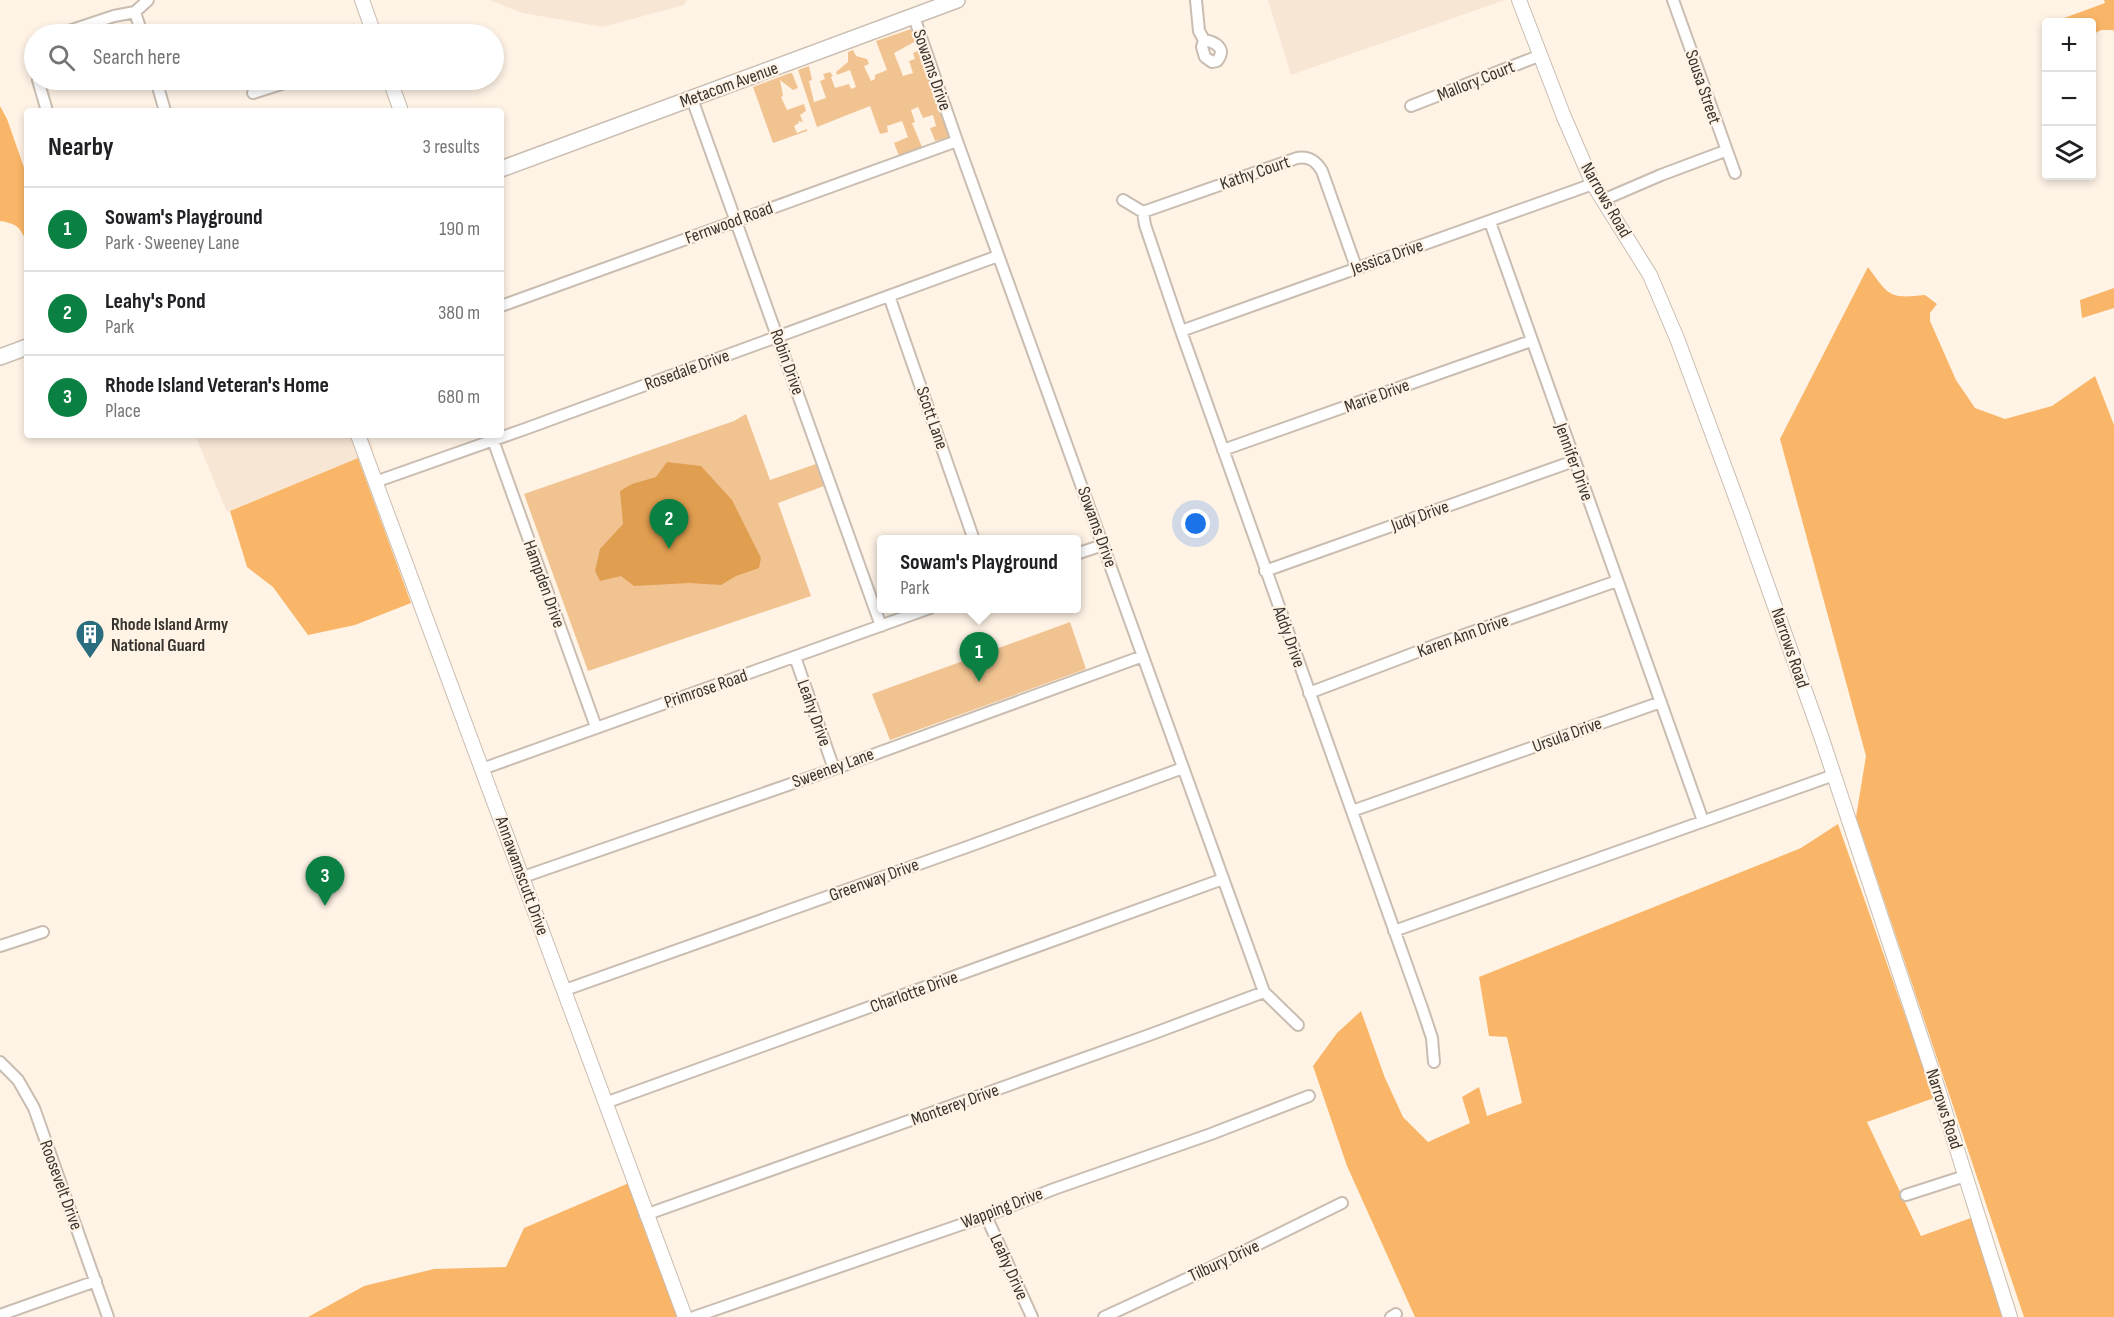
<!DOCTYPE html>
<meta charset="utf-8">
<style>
:root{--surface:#fff;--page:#f2f2f2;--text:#202124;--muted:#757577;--line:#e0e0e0;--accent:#0b8043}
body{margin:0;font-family:"Sofia Sans Condensed",sans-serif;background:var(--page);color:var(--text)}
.controls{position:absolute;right:18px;top:18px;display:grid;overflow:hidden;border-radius:6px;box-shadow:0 3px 9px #0003}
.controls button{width:54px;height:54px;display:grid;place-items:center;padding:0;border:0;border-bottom:2px solid var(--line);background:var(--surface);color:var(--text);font:30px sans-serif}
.you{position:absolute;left:1196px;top:524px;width:21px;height:21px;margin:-15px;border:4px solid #fff;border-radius:50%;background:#1a73e8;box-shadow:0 0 0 9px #1a73e833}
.badge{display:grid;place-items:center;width:39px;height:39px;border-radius:50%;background:var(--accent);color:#fff;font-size:20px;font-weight:700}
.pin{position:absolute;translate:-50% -50px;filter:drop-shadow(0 2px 3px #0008)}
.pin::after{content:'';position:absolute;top:32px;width:21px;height:18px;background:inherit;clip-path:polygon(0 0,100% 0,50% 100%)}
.popup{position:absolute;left:877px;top:535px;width:204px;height:78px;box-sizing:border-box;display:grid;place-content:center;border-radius:6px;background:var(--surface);filter:drop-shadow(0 2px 4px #0005);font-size:20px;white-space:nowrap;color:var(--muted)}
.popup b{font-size:22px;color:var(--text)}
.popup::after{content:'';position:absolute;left:50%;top:100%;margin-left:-12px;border:12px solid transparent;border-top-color:var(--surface)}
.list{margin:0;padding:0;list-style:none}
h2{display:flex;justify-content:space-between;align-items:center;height:78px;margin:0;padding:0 24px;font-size:26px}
h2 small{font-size:20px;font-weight:400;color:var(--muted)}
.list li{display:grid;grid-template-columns:39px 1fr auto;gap:18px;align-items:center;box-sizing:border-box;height:84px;padding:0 24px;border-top:2px solid var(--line)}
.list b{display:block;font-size:22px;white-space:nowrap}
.list p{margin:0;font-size:20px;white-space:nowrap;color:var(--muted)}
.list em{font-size:20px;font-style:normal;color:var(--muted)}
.icon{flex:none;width:33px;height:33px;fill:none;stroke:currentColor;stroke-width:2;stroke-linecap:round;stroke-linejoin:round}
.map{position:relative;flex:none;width:2114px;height:1317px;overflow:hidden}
.search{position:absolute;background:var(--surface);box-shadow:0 3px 9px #0003;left:24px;top:24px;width:480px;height:66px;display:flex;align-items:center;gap:15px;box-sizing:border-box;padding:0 21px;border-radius:33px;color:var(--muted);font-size:22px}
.panel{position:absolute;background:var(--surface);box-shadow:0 3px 9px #0003;left:24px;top:108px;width:480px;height:330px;border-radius:6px}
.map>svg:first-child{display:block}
.built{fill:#f8e6d5}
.green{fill:#f1c391}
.forest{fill:#fab668}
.water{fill:#e09e50}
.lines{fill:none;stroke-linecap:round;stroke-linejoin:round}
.street-casing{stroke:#c9bdb1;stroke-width:14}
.secondary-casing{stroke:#c9bdb1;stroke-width:16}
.primary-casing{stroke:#c9bdb1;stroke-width:18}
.street{stroke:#fff;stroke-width:10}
.secondary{stroke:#fff;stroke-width:14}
.primary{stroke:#fff;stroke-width:15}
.labels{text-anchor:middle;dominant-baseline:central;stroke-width:4.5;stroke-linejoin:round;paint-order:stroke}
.street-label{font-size:18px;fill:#38342f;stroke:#fff3e6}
.poi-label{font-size:18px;font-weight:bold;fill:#38342f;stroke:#fff3e6;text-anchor:start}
</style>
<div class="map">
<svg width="2114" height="1317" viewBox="0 0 2114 1317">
<rect width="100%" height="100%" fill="#fff3e6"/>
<path class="built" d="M489 0H687L684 5 603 27 522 13Z
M1268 0H1505L1291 75Z
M195 435H368L374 450 358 458 227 512Z"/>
<path class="green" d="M911 29 916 41 894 53 903 76 913 73 909 61 915 59 913 53 920 50 950 137 935 141 930 128 936 126 933 115 923 118 918 107 911 110 915 122 912 123 922 147 899 156 894 143 908 137 902 121 887 126 888 132 880 134 870 106 817 127 798 70 809 66 812 80 809 81 814 102 826 98 820 81 825 79 823 74 830 72 833 76 831 77 835 88 849 84 851 89 856 87 850 70 837 75 836 72 848 62V52L853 50 856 56 867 59 869 64 864 66 871 81 875 79V75L887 70 876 41Z
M790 73H792L798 88 793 90 780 80 783 96 781 97 787 110 804 104 806 111 800 115 803 122 798 121 799 123 794 126 797 133 807 129V131L773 143 753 87Z
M746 414 770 480 816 464 824 486 778 503 811 596 588 671 524 494 734 421Z
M1070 622 1086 669 890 740 872 694Z"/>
<path class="forest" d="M2104 0H2114V32L2113 30H2101L2092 35V22H2056V21L2105 3Z
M0 106 7 119 27 176V242C19 226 17 224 0 221Z
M1868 267C1889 296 1889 299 1925 295L1937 304 1930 313V321L1956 380 1975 408 2005 419 2052 406 2095 376 2114 425V1317H2024L1856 817 1866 756 1780 439Z
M2114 288V308L2082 318 2080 300Z
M358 458 411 603 355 625 308 635 273 587 247 567 230 511Z
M1838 824 1934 1098 1867 1122 1921 1236 1971 1218 2006 1317H1415L1347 1166 1313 1066 1337 1033 1361 1011 1385 1078 1403 1117 1428 1142 1470 1123 1462 1097 1479 1087 1487 1116 1522 1103 1507 1037 1489 1036 1479 977 1801 848Z
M629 1183 682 1317H308L364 1286 434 1269 506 1267 524 1228Z"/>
<path class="water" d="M667 462 701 466 732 500 761 558 759 568 736 576 721 585 689 583 634 586 621 576 600 581 595 571 600 549 623 524 620 491 632 484 656 477Z"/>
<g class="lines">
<g class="street-casing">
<path id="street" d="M1196 0 1199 31 1204 40
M1673 0 1735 173
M135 12 142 34
M914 17 957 141 1264 992 1298 1025
M60 34 114 16 135 12 148 0
M1204 40C1216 42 1227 49 1217 61L1212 62 1205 57 1202 47Z
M38 80 47 111
M156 80 165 111
M253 93 294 80
M692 99 881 626
M1411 106 1541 55
M1123 200 1143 212 1297 158C1309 156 1316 161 1322 171L1356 267
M1603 200 1661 175 1725 151
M1143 212 1145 225 1181 331 1422 1008 1432 1038 1434 1062
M1490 222 1703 821
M889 296 974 540
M501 306 957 141
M1181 331 1593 184
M493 440 596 727
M1223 450 1531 341
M375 482 525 429 998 256
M1076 554 1103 545
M1265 571 1574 461
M795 657 834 769
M1309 693 1438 644 1617 581
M482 769 930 608
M1352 811 1661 702
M523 877 834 769 1143 656
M1394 931 1834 775
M0 946 43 932
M565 990 967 847 1183 768
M0 1062 18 1080 34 1108 108 1317
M605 1103 1223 879
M1906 1195 1965 1176
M645 1215 1152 1034 1264 992
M986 1216 1032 1317
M0 1315 96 1281
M694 1317 986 1216 1054 1189 1211 1134 1309 1096
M1104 1317 1208 1269 1342 1203
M1391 1317 1396 1314"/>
</g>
<g class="secondary-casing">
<path id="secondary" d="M362 0 374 34
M1519 0 1564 117 1593 184 1650 275 1678 341 1742 514 1821 736 1936 1083 2010 1317
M390 80 401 111
M358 435 685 1317"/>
</g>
<g class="primary-casing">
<path id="primary" d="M501 169 957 0
M0 357 27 347"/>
</g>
<use href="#street" class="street"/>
<use href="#secondary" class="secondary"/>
<use href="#primary" class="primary"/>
</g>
<defs>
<g id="building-pin" transform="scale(1.5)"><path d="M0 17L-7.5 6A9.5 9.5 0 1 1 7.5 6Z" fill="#2a6d7f" stroke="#fff3e6"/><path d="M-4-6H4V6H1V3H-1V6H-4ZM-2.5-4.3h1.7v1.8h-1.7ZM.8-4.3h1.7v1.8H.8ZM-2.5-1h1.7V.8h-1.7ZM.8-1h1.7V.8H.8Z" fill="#fff"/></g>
</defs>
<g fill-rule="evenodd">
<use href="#building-pin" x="90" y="634"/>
</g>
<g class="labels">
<g class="street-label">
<text transform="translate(932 70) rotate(71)">Sowams Drive</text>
<text transform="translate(1476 81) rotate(-22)">Mallory Court</text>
<text transform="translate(729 85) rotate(-20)">Metacom Avenue</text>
<text transform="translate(1703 87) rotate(71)">Sousa Street</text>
<text transform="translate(1255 173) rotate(-19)">Kathy Court</text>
<text transform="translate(1606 200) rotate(60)">Narrows Road</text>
<text transform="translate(729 223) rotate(-20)">Fernwood Road</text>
<text transform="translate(1387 257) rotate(-19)">Jessica Drive</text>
<text transform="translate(787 362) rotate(70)">Robin Drive</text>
<text transform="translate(687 370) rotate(-20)">Rosedale Drive</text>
<text transform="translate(1377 396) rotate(-20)">Marie Drive</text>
<text transform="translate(932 418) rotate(71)">Scott Lane</text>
<text transform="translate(1574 462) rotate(70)">Jennifer Drive</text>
<text transform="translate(1420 516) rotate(-20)">Judy Drive</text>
<text transform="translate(1097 527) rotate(70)">Sowams Drive</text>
<text transform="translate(544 584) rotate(70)">Hampden Drive</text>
<text transform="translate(1463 636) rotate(-20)">Karen Ann Drive</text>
<text transform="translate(1289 637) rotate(70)">Addy Drive</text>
<text transform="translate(1790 648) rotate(71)">Narrows Road</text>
<text transform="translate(706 689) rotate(-19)">Primrose Road</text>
<text transform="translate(814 713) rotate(70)">Leahy Drive</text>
<text transform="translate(1567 735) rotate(-20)">Ursula Drive</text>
<text transform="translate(833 768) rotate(-20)">Sweeney Lane</text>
<text transform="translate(522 876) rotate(70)">Annawamscutt Drive</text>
<text transform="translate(874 880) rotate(-20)">Greenway Drive</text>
<text transform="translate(914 992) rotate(-20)">Charlotte Drive</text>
<text transform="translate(955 1105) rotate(-20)">Monterey Drive</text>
<text transform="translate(1944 1109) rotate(72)">Narrows Road</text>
<text transform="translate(61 1185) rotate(70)">Roosevelt Drive</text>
<text transform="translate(1002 1208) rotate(-21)">Wapping Drive</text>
<text transform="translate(1224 1261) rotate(-25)">Tilbury Drive</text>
<text transform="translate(1009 1267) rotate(66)">Leahy Drive</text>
</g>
<g class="poi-label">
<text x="111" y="624">Rhode Island Army<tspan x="111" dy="21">National Guard</tspan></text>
</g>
</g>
</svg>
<div class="controls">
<button>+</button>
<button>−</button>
<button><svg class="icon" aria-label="layers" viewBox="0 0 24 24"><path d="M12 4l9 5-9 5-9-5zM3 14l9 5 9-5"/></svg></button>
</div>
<div class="you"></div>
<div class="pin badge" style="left:979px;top:682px">1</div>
<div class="popup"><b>Sowam's Playground</b>Park</div>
<div class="pin badge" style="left:669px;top:549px">2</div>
<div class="pin badge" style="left:325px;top:906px">3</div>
<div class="search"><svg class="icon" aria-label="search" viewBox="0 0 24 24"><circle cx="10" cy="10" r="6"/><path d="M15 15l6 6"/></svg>Search here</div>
<section class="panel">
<h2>Nearby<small>3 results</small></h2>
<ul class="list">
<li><span class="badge">1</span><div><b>Sowam's Playground</b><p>Park · Sweeney Lane</p></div><em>190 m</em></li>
<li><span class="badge">2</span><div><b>Leahy's Pond</b><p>Park</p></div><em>380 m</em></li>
<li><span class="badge">3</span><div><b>Rhode Island Veteran's Home</b><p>Place</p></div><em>680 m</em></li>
</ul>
</section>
</div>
